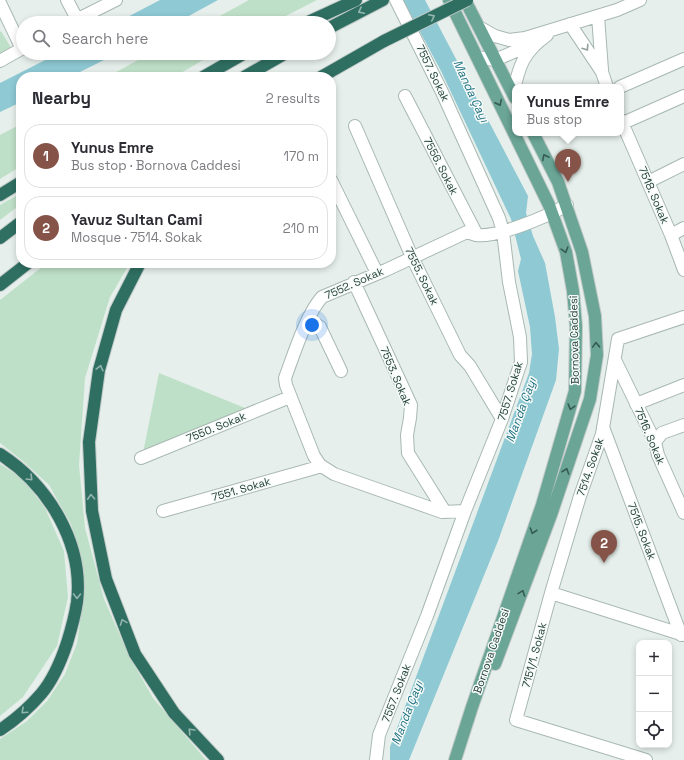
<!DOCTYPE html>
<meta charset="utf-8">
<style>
:root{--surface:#fff;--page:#f2f2f3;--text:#2b2b33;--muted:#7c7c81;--line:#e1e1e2;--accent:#855347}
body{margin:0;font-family:"Space Grotesk",sans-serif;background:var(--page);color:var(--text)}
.controls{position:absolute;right:12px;bottom:12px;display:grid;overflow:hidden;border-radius:8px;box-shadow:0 2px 6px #0003}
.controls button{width:36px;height:36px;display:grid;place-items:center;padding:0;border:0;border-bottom:1px solid var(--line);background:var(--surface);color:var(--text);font:20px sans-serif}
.you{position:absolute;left:312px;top:325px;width:14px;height:14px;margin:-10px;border:3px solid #fff;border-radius:50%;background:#1a73e8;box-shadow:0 0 0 6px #1a73e833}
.badge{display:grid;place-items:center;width:26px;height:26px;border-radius:50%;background:var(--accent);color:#fff;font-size:13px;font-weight:700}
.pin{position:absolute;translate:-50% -33px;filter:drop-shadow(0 1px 2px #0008)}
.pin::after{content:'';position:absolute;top:21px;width:14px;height:12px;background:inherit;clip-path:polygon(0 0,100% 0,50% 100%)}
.popup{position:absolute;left:512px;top:84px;width:112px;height:52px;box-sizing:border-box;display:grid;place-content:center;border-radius:8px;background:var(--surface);filter:drop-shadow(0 1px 3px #0005);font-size:13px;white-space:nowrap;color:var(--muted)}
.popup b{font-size:15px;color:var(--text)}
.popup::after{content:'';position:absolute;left:50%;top:100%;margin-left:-8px;border:8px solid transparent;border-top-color:var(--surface)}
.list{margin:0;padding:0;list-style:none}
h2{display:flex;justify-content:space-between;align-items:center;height:52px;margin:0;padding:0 16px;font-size:17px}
h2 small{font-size:13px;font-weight:400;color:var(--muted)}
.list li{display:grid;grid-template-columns:26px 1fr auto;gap:12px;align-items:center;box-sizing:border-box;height:64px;margin:0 8px 8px;padding:0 8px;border:1px solid var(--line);border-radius:16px}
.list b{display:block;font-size:15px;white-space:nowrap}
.list p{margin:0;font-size:13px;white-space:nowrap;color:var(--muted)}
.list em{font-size:13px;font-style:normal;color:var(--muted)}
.icon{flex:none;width:22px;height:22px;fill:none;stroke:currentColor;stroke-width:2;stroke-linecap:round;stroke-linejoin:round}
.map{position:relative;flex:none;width:684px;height:760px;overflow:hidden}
.search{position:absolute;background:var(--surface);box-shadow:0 2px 6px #0003;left:16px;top:16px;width:320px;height:44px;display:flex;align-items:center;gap:10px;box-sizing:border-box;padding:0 14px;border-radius:22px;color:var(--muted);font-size:15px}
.panel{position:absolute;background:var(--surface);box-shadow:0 2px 6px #0003;left:16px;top:72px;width:320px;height:196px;border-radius:16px}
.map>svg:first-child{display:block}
.green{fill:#bfe0c8}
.water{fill:#8ec9d4}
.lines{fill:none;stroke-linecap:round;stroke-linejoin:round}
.minor-casing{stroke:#a8b8b2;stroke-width:14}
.major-casing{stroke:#c2cac8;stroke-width:14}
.highway-casing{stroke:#c2cac8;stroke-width:14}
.minor{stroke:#fff;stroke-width:12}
.major{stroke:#6aa596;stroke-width:12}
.highway{stroke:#2f6f62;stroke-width:12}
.highway-bridge-casing{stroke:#c2cac8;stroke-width:14;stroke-linecap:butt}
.highway-bridge{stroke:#2f6f62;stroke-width:12}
.oneway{stroke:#93b5ae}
.oneway2{stroke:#92a09c}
.oneway3{stroke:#365b51}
.labels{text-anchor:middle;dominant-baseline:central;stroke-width:3;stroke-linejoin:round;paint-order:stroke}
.street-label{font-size:11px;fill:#24423a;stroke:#f7fbf9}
.water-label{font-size:12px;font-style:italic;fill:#1c6f80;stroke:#f7fbf9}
</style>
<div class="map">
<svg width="684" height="760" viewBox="0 0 684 760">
<rect width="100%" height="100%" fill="#e6efeb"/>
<path class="green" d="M249 0H317L272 23H207Z
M1 31 13 51 0 58V32Z
M151 53H215L174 77H107Z
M21 124V166L0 179V135Z
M21 193V204L0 220V205Z
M47 263H130L110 297 85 378 79 465 85 528 104 599 129 656 153 698 206 760H0V739L27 721 47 701 65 674 77 643 81 615 82 567 71 524 49 485 23 461 0 443V300Z
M159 373 245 408 143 453Z
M0 464 23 479 45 508 64 551 68 597 57 646 23 697 0 716Z"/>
<path class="water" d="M160 0H218L176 23H116Z
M403 0H425L528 196 526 213 533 236 545 263 555 317 559 349 556 380 498 541 409 760H390V747L529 373 532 354 530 327 518 271 521 259 511 219 441 71Z
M59 53H118L70 77H21V102L0 112V83Z"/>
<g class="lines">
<g class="minor-casing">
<path id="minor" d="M67 0 77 19
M0 3 22 49
M598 16 602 70
M70 23 116 0
M570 24 602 72 607 87
M479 27 495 36 509 40 525 38 617 10 640 0
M477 57 495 60 532 44
M0 61 23 48
M620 87 684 59
M513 94C519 66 523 52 547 35
M405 96 477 235
M621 120 671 235 684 270
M623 123 684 96
M355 126 412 257 460 355 470 366 502 419
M331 180 377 273
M648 182 684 164
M671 235 684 228
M354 282 411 405 410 418 407 435 408 453 445 512
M308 320 320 327 341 371
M615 360 655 442 658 455 684 513
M636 404 684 385
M603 427 681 635 684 632
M655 442 662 433 684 425
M141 458 290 397
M163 511 315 468 320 465
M465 511 442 512 334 474 320 465 314 456 286 385 285 378C294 354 306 315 322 297L386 270 467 232C470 233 473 234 476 235 497 238 548 216 567 205
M551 593 580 496 602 434 618 339 684 317
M376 760 379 735 427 616 465 511 502 419 521 362 520 337 509 282 503 232 499 218 442 92 396 0
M646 760 516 720 551 593 684 635"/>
</g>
<g class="major-casing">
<path id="major" d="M449 0 549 205 566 252 573 291 576 326 575 391 542 505 472 707 455 760
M465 0 515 98
M495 664 551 515 590 399 597 355 595 316 582 252 558 182 533 133"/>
</g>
<g class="highway-casing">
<path id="highway" d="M306 23 356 0
M329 28 383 0
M203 77 245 53
M244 77 286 53
M321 77 384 41
M0 195 21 182
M0 238 21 222
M140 263 116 310 99 370 89 442 92 511 106 579 135 654 174 713 218 760
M0 285 28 263
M0 454C48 485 84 543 77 602 75 616 71 630 67 643 61 661 53 680 41 694 29 708 15 720 0 730"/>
</g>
<use href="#minor" class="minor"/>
<use href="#major" class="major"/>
<use href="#highway" class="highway"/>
<g class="highway-bridge-casing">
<path id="highway-bridge" d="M384 41 467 0"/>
</g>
<use href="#highway-bridge" class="highway-bridge"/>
</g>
<defs><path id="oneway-chevron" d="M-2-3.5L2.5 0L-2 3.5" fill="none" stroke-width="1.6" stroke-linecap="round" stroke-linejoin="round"/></defs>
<g class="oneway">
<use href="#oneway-chevron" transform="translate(361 11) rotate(153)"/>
<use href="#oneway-chevron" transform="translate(432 17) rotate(-26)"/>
<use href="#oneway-chevron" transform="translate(100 368) rotate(-76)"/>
<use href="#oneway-chevron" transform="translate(30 478) rotate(45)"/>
<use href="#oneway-chevron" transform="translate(91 497) rotate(-93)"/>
<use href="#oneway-chevron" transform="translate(77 596) rotate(91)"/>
<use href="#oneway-chevron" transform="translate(123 622) rotate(-111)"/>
<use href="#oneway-chevron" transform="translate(24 711) rotate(137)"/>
<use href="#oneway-chevron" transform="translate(191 731) rotate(-133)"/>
</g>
<use class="oneway2" href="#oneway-chevron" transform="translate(586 48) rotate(56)"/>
<g class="oneway3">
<use href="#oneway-chevron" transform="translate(499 103) rotate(64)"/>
<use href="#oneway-chevron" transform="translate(545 157) rotate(-117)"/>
<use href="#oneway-chevron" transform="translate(565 250) rotate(74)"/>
<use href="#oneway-chevron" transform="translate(596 345) rotate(-92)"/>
<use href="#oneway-chevron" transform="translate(571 407) rotate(106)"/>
<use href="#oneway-chevron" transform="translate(566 471) rotate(-71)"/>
<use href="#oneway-chevron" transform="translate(533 531) rotate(109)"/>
<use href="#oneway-chevron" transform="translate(522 593) rotate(-70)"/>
</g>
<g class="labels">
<g class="street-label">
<text transform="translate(433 73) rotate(64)">7557. Sokak</text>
<text transform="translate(441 166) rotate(63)">7556. Sokak</text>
<text transform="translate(654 195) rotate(67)">7518. Sokak</text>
<text transform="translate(422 276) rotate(64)">7555. Sokak</text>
<text transform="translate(354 283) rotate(-24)">7552. Sokak</text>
<text transform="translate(574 340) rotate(-91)">Bornova Caddesi</text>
<text transform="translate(396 376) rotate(67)">7553. Sokak</text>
<text transform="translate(510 391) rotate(-73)">7557. Sokak</text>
<text transform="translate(216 427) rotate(-22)">7550. Sokak</text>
<text transform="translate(650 436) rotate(67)">7516. Sokak</text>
<text transform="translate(590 467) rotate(-71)">7514. Sokak</text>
<text transform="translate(241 489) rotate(-16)">7551. Sokak</text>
<text transform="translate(642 531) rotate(69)">7515. Sokak</text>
<text transform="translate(491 651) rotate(-71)">Bornova Caddesi</text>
<text transform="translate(534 655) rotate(-75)">7151/1. Sokak</text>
<text transform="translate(396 693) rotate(-69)">7557. Sokak</text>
</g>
<g class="water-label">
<text transform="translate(471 91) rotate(65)">Manda Çayı</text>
<text transform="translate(521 410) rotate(-70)">Manda Çayı</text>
<text transform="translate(407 713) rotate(-69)">Manda Çayı</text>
</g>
</g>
</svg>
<div class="controls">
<button>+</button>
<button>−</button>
<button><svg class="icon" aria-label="locate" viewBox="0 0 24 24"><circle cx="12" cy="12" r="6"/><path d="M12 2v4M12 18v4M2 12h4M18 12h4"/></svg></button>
</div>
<div class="you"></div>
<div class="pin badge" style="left:568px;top:182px">1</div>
<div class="popup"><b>Yunus Emre</b>Bus stop</div>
<div class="pin badge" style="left:604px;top:563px">2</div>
<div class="search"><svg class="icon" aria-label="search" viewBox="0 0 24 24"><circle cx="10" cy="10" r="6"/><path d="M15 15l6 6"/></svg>Search here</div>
<section class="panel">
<h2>Nearby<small>2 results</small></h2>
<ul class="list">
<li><span class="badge">1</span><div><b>Yunus Emre</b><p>Bus stop · Bornova Caddesi</p></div><em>170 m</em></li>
<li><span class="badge">2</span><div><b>Yavuz Sultan Cami</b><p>Mosque · 7514. Sokak</p></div><em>210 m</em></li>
</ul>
</section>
</div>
